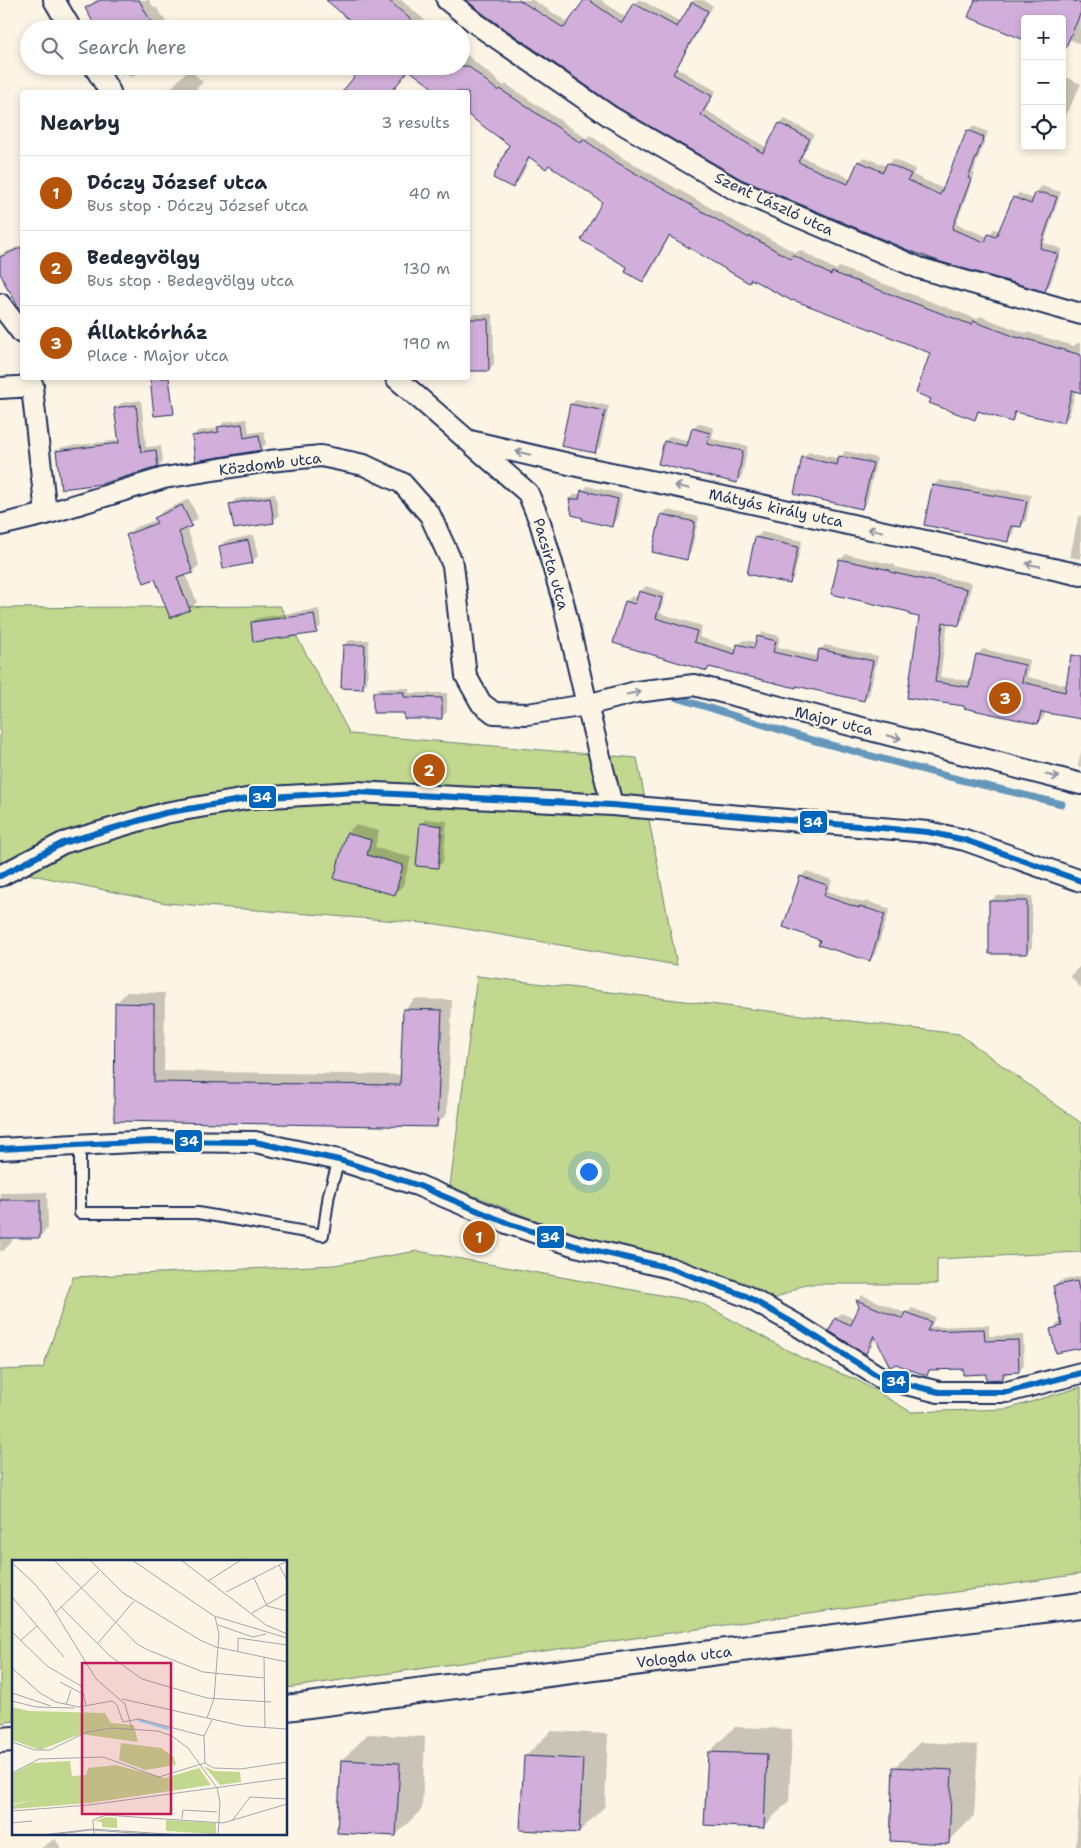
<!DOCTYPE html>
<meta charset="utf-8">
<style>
:root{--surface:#fff;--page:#f6f6f7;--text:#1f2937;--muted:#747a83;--line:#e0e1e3;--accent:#b45309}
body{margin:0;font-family:"Shantell Sans",sans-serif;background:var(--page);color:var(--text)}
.controls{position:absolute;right:15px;top:15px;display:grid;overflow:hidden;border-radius:5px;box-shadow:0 2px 8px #0003}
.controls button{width:45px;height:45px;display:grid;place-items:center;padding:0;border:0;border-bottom:1px solid var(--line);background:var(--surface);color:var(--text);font:25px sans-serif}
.you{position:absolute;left:588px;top:1171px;width:18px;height:18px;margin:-12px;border:4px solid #fff;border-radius:50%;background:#1a73e8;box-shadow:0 0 0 8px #1a73e833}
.badge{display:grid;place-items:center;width:32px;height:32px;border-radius:50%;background:var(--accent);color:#fff;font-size:16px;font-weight:700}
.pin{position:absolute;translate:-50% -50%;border:2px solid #fff;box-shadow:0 1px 5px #0006}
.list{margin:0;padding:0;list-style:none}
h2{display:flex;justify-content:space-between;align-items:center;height:65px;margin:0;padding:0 20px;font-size:21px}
h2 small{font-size:16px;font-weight:400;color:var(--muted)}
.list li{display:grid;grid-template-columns:32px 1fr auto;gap:15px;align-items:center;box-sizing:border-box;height:75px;padding:0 20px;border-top:1px solid var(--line)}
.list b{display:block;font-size:19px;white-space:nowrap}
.list p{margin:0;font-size:16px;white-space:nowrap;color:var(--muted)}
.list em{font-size:16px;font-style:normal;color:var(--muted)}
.icon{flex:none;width:28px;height:28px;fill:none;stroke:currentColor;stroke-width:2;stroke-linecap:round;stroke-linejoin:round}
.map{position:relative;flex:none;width:1081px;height:1848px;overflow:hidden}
.search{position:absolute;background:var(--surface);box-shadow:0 2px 8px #0003;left:20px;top:20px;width:450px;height:55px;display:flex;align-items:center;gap:12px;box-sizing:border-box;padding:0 18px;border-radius:28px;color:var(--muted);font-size:19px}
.panel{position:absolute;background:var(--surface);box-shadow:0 2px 8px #0003;left:20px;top:90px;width:450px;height:290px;border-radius:5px}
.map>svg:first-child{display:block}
.green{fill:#c2d88e;stroke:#6e8476}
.shadow{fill:#0003}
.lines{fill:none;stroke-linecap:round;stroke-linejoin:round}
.stream{stroke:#6597bb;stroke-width:7}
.building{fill:#d1afda;stroke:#1b2f5e}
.service-casing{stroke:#1b2f5e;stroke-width:14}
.minor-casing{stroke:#1b2f5e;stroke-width:24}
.tertiary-casing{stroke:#1b2f5e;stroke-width:28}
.service{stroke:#fcf5e5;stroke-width:10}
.minor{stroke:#fcf5e5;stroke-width:20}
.tertiary{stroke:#fcf5e5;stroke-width:24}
.bus-1-casing{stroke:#fcf5e5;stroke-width:10}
.bus-1{stroke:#0065bd;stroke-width:6}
.oneway{stroke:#8c92a2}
.labels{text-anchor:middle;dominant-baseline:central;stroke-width:4;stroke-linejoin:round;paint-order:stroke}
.street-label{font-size:15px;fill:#1b2f5e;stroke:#fcf5e5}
.inset-river{fill:none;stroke:#97dcf9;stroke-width:2.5}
.inset-road{fill:none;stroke:#a2a6af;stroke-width:1}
.view{fill:#c2185b;fill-opacity:0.15;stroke:#c2185b;stroke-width:2.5}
.inset-edge{fill:none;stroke:#1b2f5e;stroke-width:2.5}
.line-badge{stroke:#fcf5e5;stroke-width:2}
.badge-label{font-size:14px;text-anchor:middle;font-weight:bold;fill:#fff}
</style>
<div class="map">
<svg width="1081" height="1848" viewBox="0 0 1081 1848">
<rect width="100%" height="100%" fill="#fcf5e5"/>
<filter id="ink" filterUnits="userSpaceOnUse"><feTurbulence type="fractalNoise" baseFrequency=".02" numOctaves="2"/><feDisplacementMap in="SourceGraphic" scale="10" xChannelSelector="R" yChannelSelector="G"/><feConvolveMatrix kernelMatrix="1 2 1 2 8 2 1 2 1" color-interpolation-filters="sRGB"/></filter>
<g filter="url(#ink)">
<path class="green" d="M280 606 350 734 637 758 677 965 437 924 166 903 0 868V608Z
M477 976 959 1034 1081 1123V1252L937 1259V1284H805L769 1302 578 1238 450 1186Z
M417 1251 699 1302 802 1358 857 1380 911 1412 1007 1409 1081 1387V1574L286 1688V1562H14V1721L0 1723V1370L43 1368 73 1277 334 1265Z"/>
<path class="shadow" d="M96 0H149L154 8 156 7 171 29H99L87 8Z
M327 0H401L435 29H362Z
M468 0H533L569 23 585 0H601L626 18 634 4 638 0H641L681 22 693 2 695 0H703L713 6 677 68 716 91 706 110 767 148 780 124 785 119 814 134 802 157 852 179 859 162 864 157 887 166 893 159 915 169 913 175 944 189 968 131 973 126 988 132 973 173H975L956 224 988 237 994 229 1000 231 1014 198 1019 193 1034 199 1037 191 1042 186 1061 192 1044 243 1062 249 1050 285 1045 290 941 261Z
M972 0H1081V44L1062 36V19H1025V34L1022 37Z
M461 50 504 86 506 84 586 138 590 135 621 157 755 233 757 232 796 253 800 250 836 270 839 267 977 319 980 316 1025 333 1027 332 1074 346 1077 343 1081 344V391L1076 390 1069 416 1064 422 1018 411 1011 420 981 410 974 418 932 398V353L752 278 749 282 670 236 649 275 643 280 629 267 604 202 550 164 531 157 519 181 513 187 510 145 468 113V92H437L438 91 410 69 391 92H342L364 66H461Z
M123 66H148L130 78Z
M189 69 203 82 193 92H167Z
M1062 75 1081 84 1062 124Z
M22 245V312L0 270V255Z
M473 314H493L494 364 489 370 468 320Z
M577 399 609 406 600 447 595 452 562 445 571 404Z
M141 400 146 447 161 446 163 461 158 466 57 452 62 447 120 440 116 408 121 403Z
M247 419 249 433 264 431 266 444 261 449 193 436 198 431 219 428 224 422Z
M698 423 714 428 712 439 748 446 742 476 737 482 665 441 670 436 690 441 693 429Z
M845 451 877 458 867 502 862 508 803 457 809 452 840 459Z
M939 480 1031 495 1026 521 1021 526 1015 525 1013 535 1008 541 934 485Z
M587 486 622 494 617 520 611 526 585 517 570 499 575 494H581Z
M275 493 279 516 273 521 231 504 236 499Z
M189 499 198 518 187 527 199 565 192 572 185 574 197 602 190 609 171 616 156 578 127 535 134 528 156 520V518L163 511Z
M667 510 699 517 691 553 686 558 662 515Z
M1081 515V559L1070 557 1078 518Z
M762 532 802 541 794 577 789 582 756 538Z
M254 535 258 556 253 561 220 547 225 541Z
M846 554 895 565V567L972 583 964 618 959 624 948 622 940 677 971 681 977 655 983 649 1030 660 1027 677 1067 685 1081 674V718L1045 712 1044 717 1038 723 966 705 909 697 920 616 840 560Z
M646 586 666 593 660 613 702 626 699 637 737 649 738 645 744 640 756 642 758 637 763 632 780 636 778 647 819 657 820 650 825 645 878 656 869 695 864 700 797 685 796 687 711 666 707 670 627 601 632 596 638 598 640 592Z
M319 609 321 626 316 631 252 623 257 618Z
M350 640H369L367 683 362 688 344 645Z
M379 688H409V693H447V712L441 718 405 711 374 693Z
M1081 751V767L1078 766Z
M426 819 447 821 443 862 437 867 421 824Z
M355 825 379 831 375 847 411 857 403 886 395 894 347 833Z
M806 871 832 880 828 891 864 903 866 901 890 909 875 954 870 960 821 939 801 877Z
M996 896H1032V947L1027 953 990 902Z
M1081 965V988L1070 976Z
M127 992 165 993 164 1071 402 1075 404 1010 415 999 452 1000 447 1114 436 1125 116 1120V1003Z
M47 1192 48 1228 40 1236 11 1237 12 1242 3 1251H0V1193Z
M1081 1276V1347L1052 1329 1057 1324 1062 1322 1054 1286 1060 1281Z
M862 1295 907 1314 912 1308 935 1317 931 1327 989 1325V1336L1023 1335 1024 1365 1019 1371 1008 1373 1003 1378 964 1367 932 1369 926 1375 876 1336 871 1348 866 1353 836 1318 841 1313 855 1319 861 1306 858 1300Z
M735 1727 792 1729 789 1801 763 1827 709 1752Z
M551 1731 608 1734 605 1806 579 1832 525 1757Z
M368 1734 425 1737 422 1809 396 1835 342 1760Z
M920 1742 978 1745 974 1816 948 1842 894 1768Z
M1081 1773V1847L1076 1846Z
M55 1839 61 1848H41Z"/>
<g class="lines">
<path class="stream" d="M671 696 812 740 961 780 1062 804"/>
</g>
<path class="building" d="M100 0H139L155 29H97L85 8Z
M326 0H388L422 29H360Z
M466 0H519L564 28 584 0H589L622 23 633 3 677 27 692 2 708 11 673 74 712 96 701 115 763 153 779 123 810 139 798 162 848 184 858 161 883 172 887 163 911 174 908 180 940 195 967 130 984 137 968 178 971 179 952 229 985 242 988 234 996 237 1013 197 1031 204 1035 193H1043L1057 197 1040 248 1058 254 1045 292 941 262 908 250 741 179 617 107 485 15Z
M975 0H1072L1081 4V12L1062 56V19H1025V33L1022 39 968 17Z
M363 66H468L498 91 500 89 581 143 583 139 616 162 663 189 749 238 750 236 791 259 793 255 831 275 832 272 972 325 973 321 1019 338 1020 337 1081 355V393L1072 390 1064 423 1015 412 1012 422 978 411 975 420 929 403 931 399 916 393 930 353 865 327 793 300 792 301 751 279 749 283 669 236 643 282 625 272 627 267 581 240 602 202 549 165 546 169 529 157 513 188 493 178 509 145 468 115V92H438L409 70 391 92H342Z
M22 247V314L9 290H8L0 273V257Z
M468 319H488L489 371H468Z
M150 378H169L174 414 154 416Z
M570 404 605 411 595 453 561 446Z
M136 405 141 452 156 450 158 467 101 484 61 489 56 451 119 443 114 408Z
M242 424 244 438 259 435 261 450 195 461 192 436 219 432 217 427Z
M692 428 710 433 707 444 743 451 737 483 658 464 664 441 687 446Z
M839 456 873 463 862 509 794 494 802 457 837 465Z
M932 485 1027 501 1021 527 1011 526 1008 542 924 525Z
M581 490 618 499 612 527 582 520 583 518 572 515 569 499H579Z
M270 497 274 523 234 529 229 504Z
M182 505 192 526 179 532 193 573 177 578 190 610 170 618 155 579 144 583 126 535 157 523 154 518Z
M661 514 695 522 687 560 652 552Z
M755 537 798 547 790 584 747 574Z
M248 540 253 563 223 569 219 546Z
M839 559 890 570V572L967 589 959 626 943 622 935 682 969 687 976 654 1025 665 1022 682 1065 692 1071 655 1081 656V719L1041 712 1038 724 964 708V706L907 698 919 617 909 615V612L831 594Z
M639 591 662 598 656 618 697 631 694 642 735 654 737 644 754 648 757 636 776 641 773 652 816 662 819 649 873 661 864 701 796 686V688L709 667 707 671 613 643 625 601 635 604Z
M314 614 317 633 253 642 251 622Z
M343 645H365L363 689 341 688Z
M373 692H404V697L442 698V719H404V713H373Z
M420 823 442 826 438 868 416 866Z
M346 833 371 840 367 855 403 865 395 895 334 879Z
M800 876 827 885 824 896 859 908V906L885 914 870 961 818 945 820 940 783 927Z
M989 901H1027V954H989Z
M115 1003 154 1004V1082L400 1085 403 1009 442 1010 437 1127 114 1121Z
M0 1200H40V1238H0Z
M1077 1281 1081 1298V1348L1056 1353 1050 1329 1062 1326 1053 1286Z
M856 1300 903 1319 906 1312 931 1322 927 1331 984 1329 985 1341 1018 1340 1019 1372 1003 1373V1379L986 1380V1374L963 1375V1369L929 1370 927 1376 896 1364 890 1367 874 1335 866 1354 829 1331 835 1318 851 1325 859 1306Z
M708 1752 767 1754 764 1828 704 1825Z
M524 1756 583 1759 579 1833 520 1830Z
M341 1760 400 1763 396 1836 337 1833Z
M893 1767 952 1770 949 1844 890 1841Z"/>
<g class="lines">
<g class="service-casing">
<path id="service" d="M80 1145V1213H198L323 1235 329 1194 339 1160"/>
</g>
<g class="minor-casing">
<path id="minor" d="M54 0 71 29
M447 0 478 25 611 117 736 190 919 268 1081 314
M94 66 110 92
M0 304 22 333
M31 378 46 514
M396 378 528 493 540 522 562 597 587 705 612 805
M0 388 33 386
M470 441 582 467 665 484 1081 575
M0 525 46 514 164 478 269 461 321 456 364 465 402 483 430 515 453 565 466 676 481 703 494 713 527 714 587 705 636 692 694 685 1081 784
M0 876 63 843 165 813 252 798 356 792 612 805 928 832 965 840 1081 881
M0 1149 151 1141 255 1142 339 1160 417 1185 507 1223 576 1246 670 1268 746 1296 797 1325 881 1378 939 1392H1007L1081 1373"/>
</g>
<g class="tertiary-casing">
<path id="tertiary" d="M286 1708 1081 1605
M0 1740 14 1739"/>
</g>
<use href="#service" class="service"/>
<use href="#minor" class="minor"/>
<use href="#tertiary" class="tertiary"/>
<g class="bus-1-casing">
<path id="bus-1" d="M0 876 63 843 165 813 252 798 356 792 612 805 928 832 965 840 1081 881
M0 1149 151 1141 255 1142 339 1160 417 1185 507 1223 576 1246 670 1268 746 1296 797 1325 881 1378 939 1392H1007L1081 1373"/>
</g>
<use href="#bus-1" class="bus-1"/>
</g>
<defs><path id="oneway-shaft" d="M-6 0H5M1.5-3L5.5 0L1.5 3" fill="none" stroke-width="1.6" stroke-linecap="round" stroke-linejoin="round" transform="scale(1.25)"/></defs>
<g class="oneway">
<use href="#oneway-shaft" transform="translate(523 453) rotate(-167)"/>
<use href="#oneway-shaft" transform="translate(682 487) rotate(-168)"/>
<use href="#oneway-shaft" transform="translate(875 530) rotate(-168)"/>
<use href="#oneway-shaft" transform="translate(1033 565) rotate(-168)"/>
<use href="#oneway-shaft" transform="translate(634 693) rotate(-12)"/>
<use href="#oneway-shaft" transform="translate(894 737) rotate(14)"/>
<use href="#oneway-shaft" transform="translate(1052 776) rotate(14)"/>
</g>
</g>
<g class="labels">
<g class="street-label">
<text transform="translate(774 204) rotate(25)">Szent László utca</text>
<text transform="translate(270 464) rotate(-7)">Közdomb utca</text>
<text transform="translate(776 508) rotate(12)">Mátyás király utca</text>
<text transform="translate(551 564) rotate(74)">Pacsirta utca</text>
<text transform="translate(834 721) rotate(14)">Major utca</text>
<text transform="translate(684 1657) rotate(-7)">Vologda utca</text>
</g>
</g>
<g transform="translate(12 1560)">
<rect width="275" height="275" fill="#fcf5e5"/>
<path d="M0 147 17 151 93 153 99 163 122 165 126 182 69 174 28 190 0 180ZM109 183 149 188 162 197 164 205 133 210 117 204 107 200ZM58 201 60 216 74 215 76 208 104 205 153 218 187 208 199 225 77 243 0 249V245L22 240 0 244V214L21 203ZM192 206 202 211 228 212 229 222 208 225ZM94 257 105 258V268L90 267V262L83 261ZM154 260 204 263V274L154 271Z" fill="#c2d88e"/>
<path class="inset-river" d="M126 160 157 169"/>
<path class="inset-road" d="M42 0 125 84 136 90 191 112 252 118M78 0 111 33 188 80 204 87 275 102M120 0 202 56 275 78M169 0 254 65 275 74M0 3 22 23 35 39 84 119 113 144 120 169M267 5 275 20M242 18 255 46 275 51M196 21 229 0M214 32 275 1M0 37 52 97M49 47 98 96 130 119 195 138 259 142M43 53 87 11M240 53 275 33M206 65 241 77 254 74M0 72 35 106 69 126 74 145M8 81 25 66M86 83 122 41M226 92V78L275 85M252 97 253 168M0 108 28 133 44 142 67 147 100 141 105 145 111 162 127 159 192 176M48 122 73 135M0 133 39 146M110 139 231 166 275 169M0 141 24 147 63 148M54 145 59 130M195 158 202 139 207 74 203 57M0 182 23 190H38L75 172 99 168 146 171 160 176 176 188 205 228 208 242 206 275M193 203 202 208 229 209 275 202M193 203 192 176 200 160M0 213 27 199 91 197 147 217 193 203M0 251 77 245 275 218M170 259 171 250 205 252M220 261 238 237 275 239M0 263 20 261M30 275 81 269 170 275M39 275 78 270 152 275M82 275 81 260 94 255 211 263 275 244"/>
<path class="view" d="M70 103H159V254H70Z"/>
<rect width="275" height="275" class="inset-edge"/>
</g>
<g class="line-badge">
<rect x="248" y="785" width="29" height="24" rx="5" fill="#0065bd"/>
<rect x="799" y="810" width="29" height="24" rx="5" fill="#0065bd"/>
<rect x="174" y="1129" width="29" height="24" rx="5" fill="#0065bd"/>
<rect x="536" y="1225" width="29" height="24" rx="5" fill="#0065bd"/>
<rect x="881" y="1370" width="29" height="24" rx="5" fill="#0065bd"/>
</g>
<g class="badge-label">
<text x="262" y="802">34</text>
<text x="813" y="827">34</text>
<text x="189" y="1146">34</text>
<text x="550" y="1242">34</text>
<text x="896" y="1386">34</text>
</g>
</svg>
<div class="controls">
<button>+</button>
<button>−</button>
<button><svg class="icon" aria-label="locate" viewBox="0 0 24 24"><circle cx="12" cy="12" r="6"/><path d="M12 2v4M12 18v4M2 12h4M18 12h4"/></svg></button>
</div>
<div class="you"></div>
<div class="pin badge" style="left:479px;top:1237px">1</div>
<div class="pin badge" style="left:429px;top:770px">2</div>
<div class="pin badge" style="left:1005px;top:698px">3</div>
<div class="search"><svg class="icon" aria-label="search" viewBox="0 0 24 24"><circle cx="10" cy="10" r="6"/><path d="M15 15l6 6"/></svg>Search here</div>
<section class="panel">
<h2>Nearby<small>3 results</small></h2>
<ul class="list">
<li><span class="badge">1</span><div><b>Dóczy József utca</b><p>Bus stop · Dóczy József utca</p></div><em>40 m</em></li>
<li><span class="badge">2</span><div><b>Bedegvölgy</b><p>Bus stop · Bedegvölgy utca</p></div><em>130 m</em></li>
<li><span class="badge">3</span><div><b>Állatkórház</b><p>Place · Major utca</p></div><em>190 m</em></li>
</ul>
</section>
</div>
